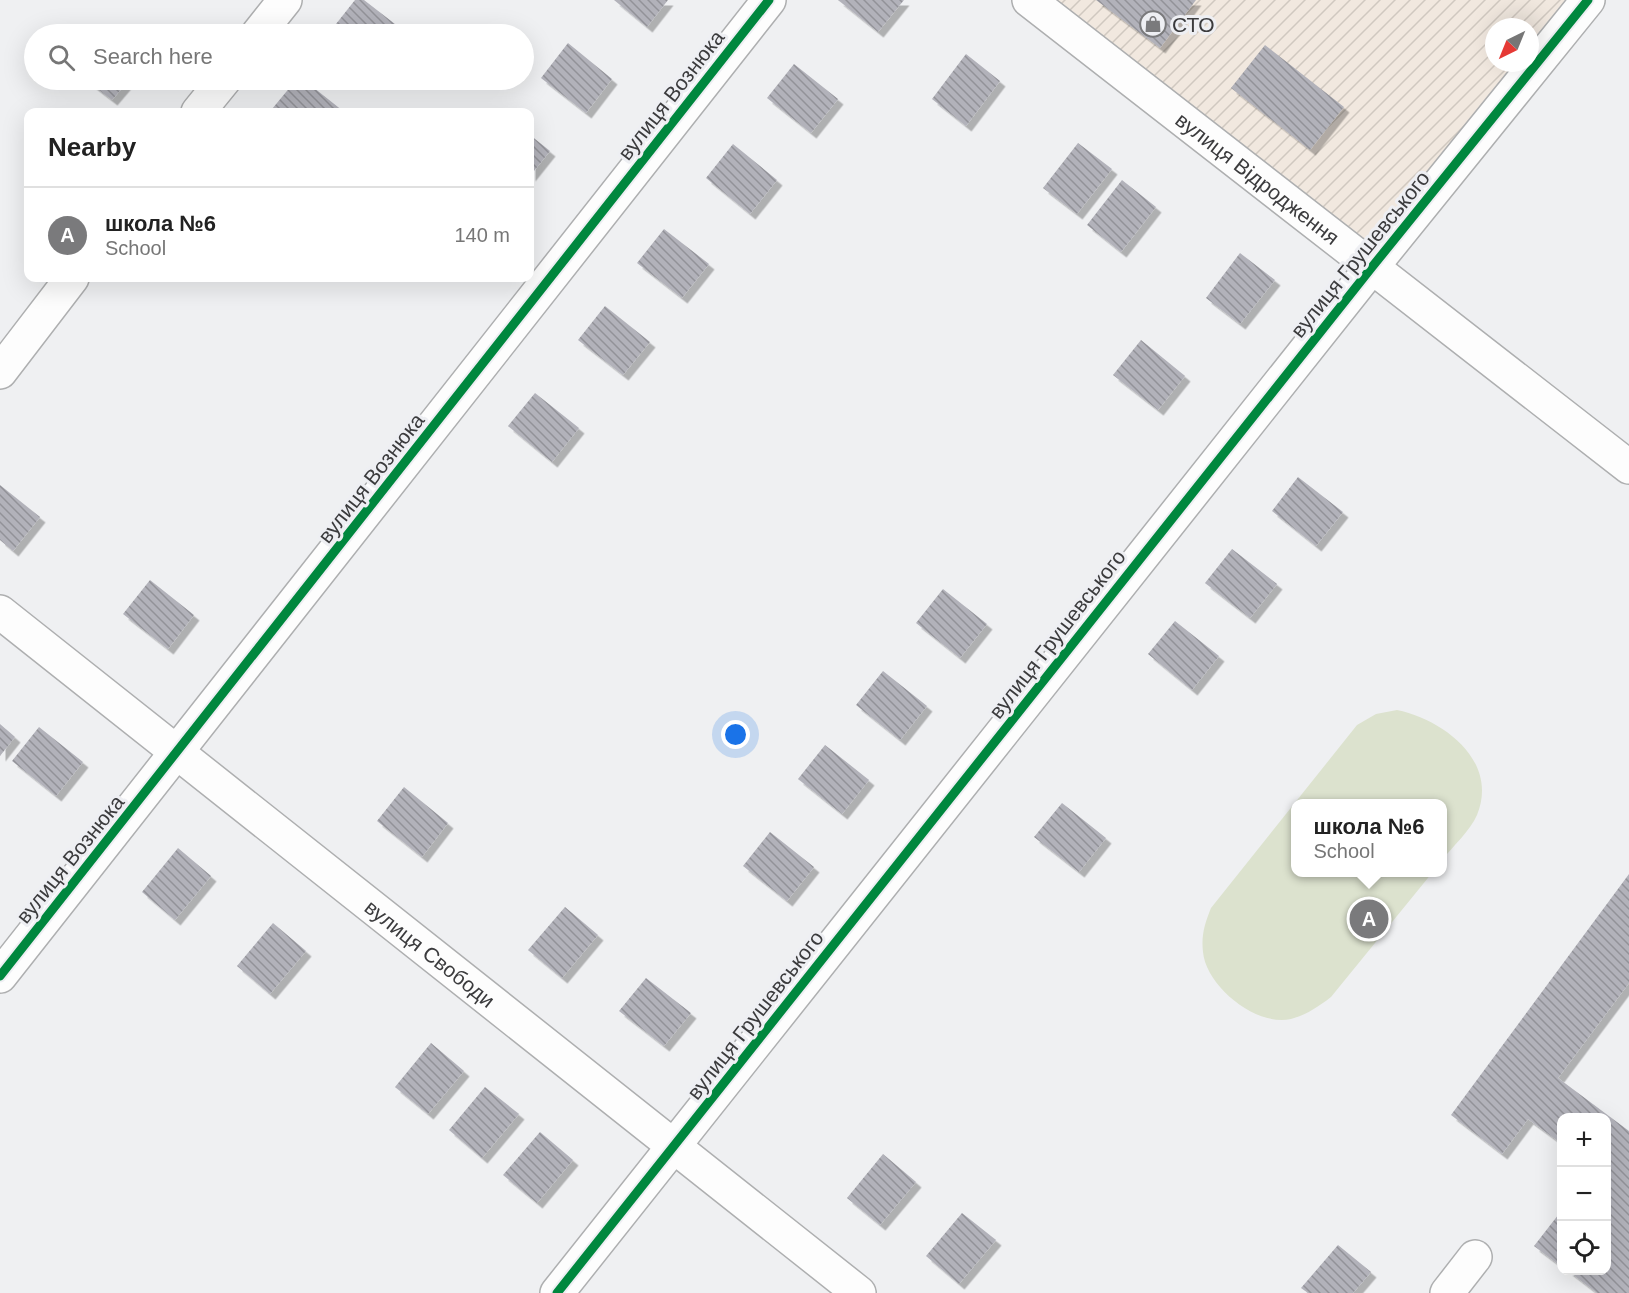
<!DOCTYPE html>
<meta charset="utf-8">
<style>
:root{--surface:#fff;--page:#f6f6f6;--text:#222;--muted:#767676;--line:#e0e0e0;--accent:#7a7a7c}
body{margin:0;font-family:Helvetica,sans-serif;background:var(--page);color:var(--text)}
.controls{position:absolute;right:18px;bottom:18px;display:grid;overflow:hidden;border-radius:12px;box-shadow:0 6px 24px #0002}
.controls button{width:54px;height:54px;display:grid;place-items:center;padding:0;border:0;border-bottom:2px solid var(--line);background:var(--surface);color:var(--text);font:30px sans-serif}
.compass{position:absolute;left:1485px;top:18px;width:54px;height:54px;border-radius:50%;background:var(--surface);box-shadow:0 6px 24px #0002;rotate:223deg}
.you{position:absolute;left:736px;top:735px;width:21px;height:21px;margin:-15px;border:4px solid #fff;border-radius:50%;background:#1a73e8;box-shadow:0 0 0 9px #1a73e833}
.badge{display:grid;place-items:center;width:39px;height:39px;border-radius:50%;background:var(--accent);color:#fff;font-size:20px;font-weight:700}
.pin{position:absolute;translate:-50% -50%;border:3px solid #fff;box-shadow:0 2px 6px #0006}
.popup{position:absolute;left:1291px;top:799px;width:156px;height:78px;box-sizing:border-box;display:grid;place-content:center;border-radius:12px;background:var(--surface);filter:drop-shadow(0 2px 4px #0005);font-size:20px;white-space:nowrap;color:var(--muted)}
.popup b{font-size:22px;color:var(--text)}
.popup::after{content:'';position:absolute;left:50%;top:100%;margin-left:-12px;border:12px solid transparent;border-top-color:var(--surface)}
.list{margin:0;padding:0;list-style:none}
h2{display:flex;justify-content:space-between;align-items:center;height:78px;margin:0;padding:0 24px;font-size:26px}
h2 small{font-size:20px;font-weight:400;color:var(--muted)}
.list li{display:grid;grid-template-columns:39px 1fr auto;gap:18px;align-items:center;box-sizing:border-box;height:96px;padding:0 24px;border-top:2px solid var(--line)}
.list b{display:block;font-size:22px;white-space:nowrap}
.list p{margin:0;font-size:20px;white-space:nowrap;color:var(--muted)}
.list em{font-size:20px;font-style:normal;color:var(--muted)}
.icon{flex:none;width:33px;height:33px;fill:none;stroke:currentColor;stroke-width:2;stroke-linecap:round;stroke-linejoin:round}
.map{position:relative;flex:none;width:1629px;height:1293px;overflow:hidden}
.search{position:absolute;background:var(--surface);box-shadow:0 6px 24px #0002;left:24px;top:24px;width:510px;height:66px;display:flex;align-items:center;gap:15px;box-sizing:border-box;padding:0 21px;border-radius:33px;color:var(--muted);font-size:22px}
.panel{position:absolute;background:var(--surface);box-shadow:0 6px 24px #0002;left:24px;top:108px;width:510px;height:174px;border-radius:12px}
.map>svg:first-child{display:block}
.industrial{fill:url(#industrial-furrows);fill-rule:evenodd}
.pitch{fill:#dce2ce}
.building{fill:url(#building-back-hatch);filter:url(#shadow)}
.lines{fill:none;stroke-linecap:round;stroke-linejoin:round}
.minor-casing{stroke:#aeafb0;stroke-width:36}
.tertiary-casing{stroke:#aeafb0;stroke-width:36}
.minor{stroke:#fdfdfd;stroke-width:33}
.tertiary{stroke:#fdfdfd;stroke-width:33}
.cycleway-casing{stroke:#eeeff3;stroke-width:13}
.cycleway{stroke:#00873e;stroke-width:9}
.labels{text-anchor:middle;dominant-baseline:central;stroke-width:6;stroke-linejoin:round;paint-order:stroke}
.poi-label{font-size:21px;fill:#3b3b3d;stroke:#eeeff3;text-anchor:start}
.street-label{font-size:21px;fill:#3b3b3d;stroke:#eeeff3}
</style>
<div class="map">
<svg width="1629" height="1293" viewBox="0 0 1629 1293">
<defs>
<pattern id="industrial-furrows" width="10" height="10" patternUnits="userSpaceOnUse" patternTransform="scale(1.5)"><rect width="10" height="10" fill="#f1e8df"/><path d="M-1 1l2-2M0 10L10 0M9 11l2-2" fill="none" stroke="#d0c8c0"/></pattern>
<pattern id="building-back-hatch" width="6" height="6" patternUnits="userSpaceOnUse" patternTransform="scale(1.5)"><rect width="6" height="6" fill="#b2b2ba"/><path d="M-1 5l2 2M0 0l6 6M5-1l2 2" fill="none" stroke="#929298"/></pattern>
<filter id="shadow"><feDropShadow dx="5.5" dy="5.5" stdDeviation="0" flood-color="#0004"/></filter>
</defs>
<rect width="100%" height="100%" fill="#eff0f2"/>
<path class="industrial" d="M1030 0H1588L1372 267ZM1494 27H1530V63H1494Z"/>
<path class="pitch" d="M1397 710C1444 720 1499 761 1477 815 1470 831 1453 846 1443 859L1442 804H1296V872L1432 873 1331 997C1318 1007 1306 1015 1291 1019 1256 1027 1206 986 1203 952 1201 935 1205 923 1211 908L1357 725 1376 714Z"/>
<path class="building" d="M355 0H364L404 31 401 34H338L332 29Z
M614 0H668L647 27Z
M838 0H904L878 32Z
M1096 0H1196L1160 48Z
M568 43 612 79 586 113 541 78Z
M1265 45 1344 107 1310 150 1231 88Z
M966 54 1000 81 966 126 932 99Z
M794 64 838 99 811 133 767 98Z
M86 80H129L112 100Z
M296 80H304L343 111 276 112 272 109Z
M530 135 550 151 530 176Z
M1078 143 1112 169 1077 214 1043 188Z
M733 144 777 180 750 214 706 178Z
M1122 180 1156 207 1121 252 1087 225Z
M664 229 709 264 682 298 637 263Z
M1240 253 1275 280 1240 324 1206 298Z
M605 306 650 342 623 375 578 340Z
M1141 340 1185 376 1158 410 1113 375Z
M535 393 579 428 552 462 508 426Z
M1298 477 1343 512 1316 546 1272 511Z
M0 485 40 517 13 551 0 540Z
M1232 549 1277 584 1250 618 1205 583Z
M150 580 194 615 168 649 123 614Z
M943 589 987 624 960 658 916 623Z
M1175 621 1219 656 1192 690 1148 654Z
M883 671 927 706 900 740 856 705Z
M0 724 15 737 0 756Z
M39 727 83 762 56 796 12 761Z
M825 745 869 780 842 814 798 779Z
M404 787 448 823 422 857 377 821Z
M1062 803 1106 838 1079 872 1034 837Z
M770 832 814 867 787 901 743 866Z
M178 848 211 876 175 920 142 892Z
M1629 874V983L1558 1078 1629 1131V1293H1597L1567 1270H1606V1118H1562V1144L1528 1119 1502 1154 1451 1115Z
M565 907 598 935 562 978 528 950Z
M273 923 306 951 270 994 237 966Z
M646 978 691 1013 664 1046 619 1011Z
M431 1043 464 1071 428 1114 395 1087Z
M485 1087 519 1114 482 1158 449 1130Z
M540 1132 573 1160 537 1203 503 1175Z
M883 1154 916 1182 880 1225 847 1198Z
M1562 1210V1267L1534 1246Z
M962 1213 996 1240 959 1284 926 1256Z
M1338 1245 1371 1272 1353 1293H1308L1301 1288Z"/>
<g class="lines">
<g class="minor-casing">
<g id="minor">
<path id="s1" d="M1029 0 1629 467"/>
<path d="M258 34 285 0"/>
<path d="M198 112 224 80"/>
<path d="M0 372 72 278"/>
<path id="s2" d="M0 612 859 1293"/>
<path d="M0 976 769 0"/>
<path d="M1447 1293 1475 1257"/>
</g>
</g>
<g class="tertiary-casing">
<path id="tertiary" d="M557 1293 1372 267 1588 0"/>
</g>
<use href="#minor" class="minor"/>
<use href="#tertiary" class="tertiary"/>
<g class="cycleway-casing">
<path id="cycleway" d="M0 976 769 0
M557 1293 1372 267 1588 0"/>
</g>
<use href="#cycleway" class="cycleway"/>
</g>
<defs>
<g id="shop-ring" transform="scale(1.35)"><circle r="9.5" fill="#eeeff3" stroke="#7a7a7c" stroke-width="1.5"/><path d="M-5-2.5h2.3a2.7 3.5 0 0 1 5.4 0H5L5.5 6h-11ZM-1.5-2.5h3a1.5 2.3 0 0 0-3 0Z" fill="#7a7a7c"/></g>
</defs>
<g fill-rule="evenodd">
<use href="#shop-ring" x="1153" y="24"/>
</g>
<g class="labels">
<g class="poi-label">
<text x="1172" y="24">СТО</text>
</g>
<g class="street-label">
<text transform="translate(671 95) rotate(-52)">вулиця Вознюка</text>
<text stroke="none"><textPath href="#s1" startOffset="290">вулиця Відродження</textPath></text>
<text transform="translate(1360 254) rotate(-51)">вулиця Грушевського</text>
<text transform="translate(371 478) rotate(-52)">вулиця Вознюка</text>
<text transform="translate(1057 634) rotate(-52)">вулиця Грушевського</text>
<text transform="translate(70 859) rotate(-51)">вулиця Вознюка</text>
<text stroke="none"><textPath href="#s2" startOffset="549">вулиця Свободи</textPath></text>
<text transform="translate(755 1015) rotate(-52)">вулиця Грушевського</text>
</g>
</g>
</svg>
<div class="controls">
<button>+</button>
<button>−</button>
<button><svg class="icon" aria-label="locate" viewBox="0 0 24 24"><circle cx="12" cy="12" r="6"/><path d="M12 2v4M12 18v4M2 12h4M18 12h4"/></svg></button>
</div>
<svg class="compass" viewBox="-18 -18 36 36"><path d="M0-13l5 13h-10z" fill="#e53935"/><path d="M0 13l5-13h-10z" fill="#767676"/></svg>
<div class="you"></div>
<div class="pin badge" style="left:1369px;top:919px">A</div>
<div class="popup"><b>школа №6</b>School</div>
<div class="search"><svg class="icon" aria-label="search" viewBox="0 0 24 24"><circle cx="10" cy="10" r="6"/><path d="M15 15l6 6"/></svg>Search here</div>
<section class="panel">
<h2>Nearby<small></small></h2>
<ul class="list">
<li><span class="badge">A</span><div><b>школа №6</b><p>School</p></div><em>140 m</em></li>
</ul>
</section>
</div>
